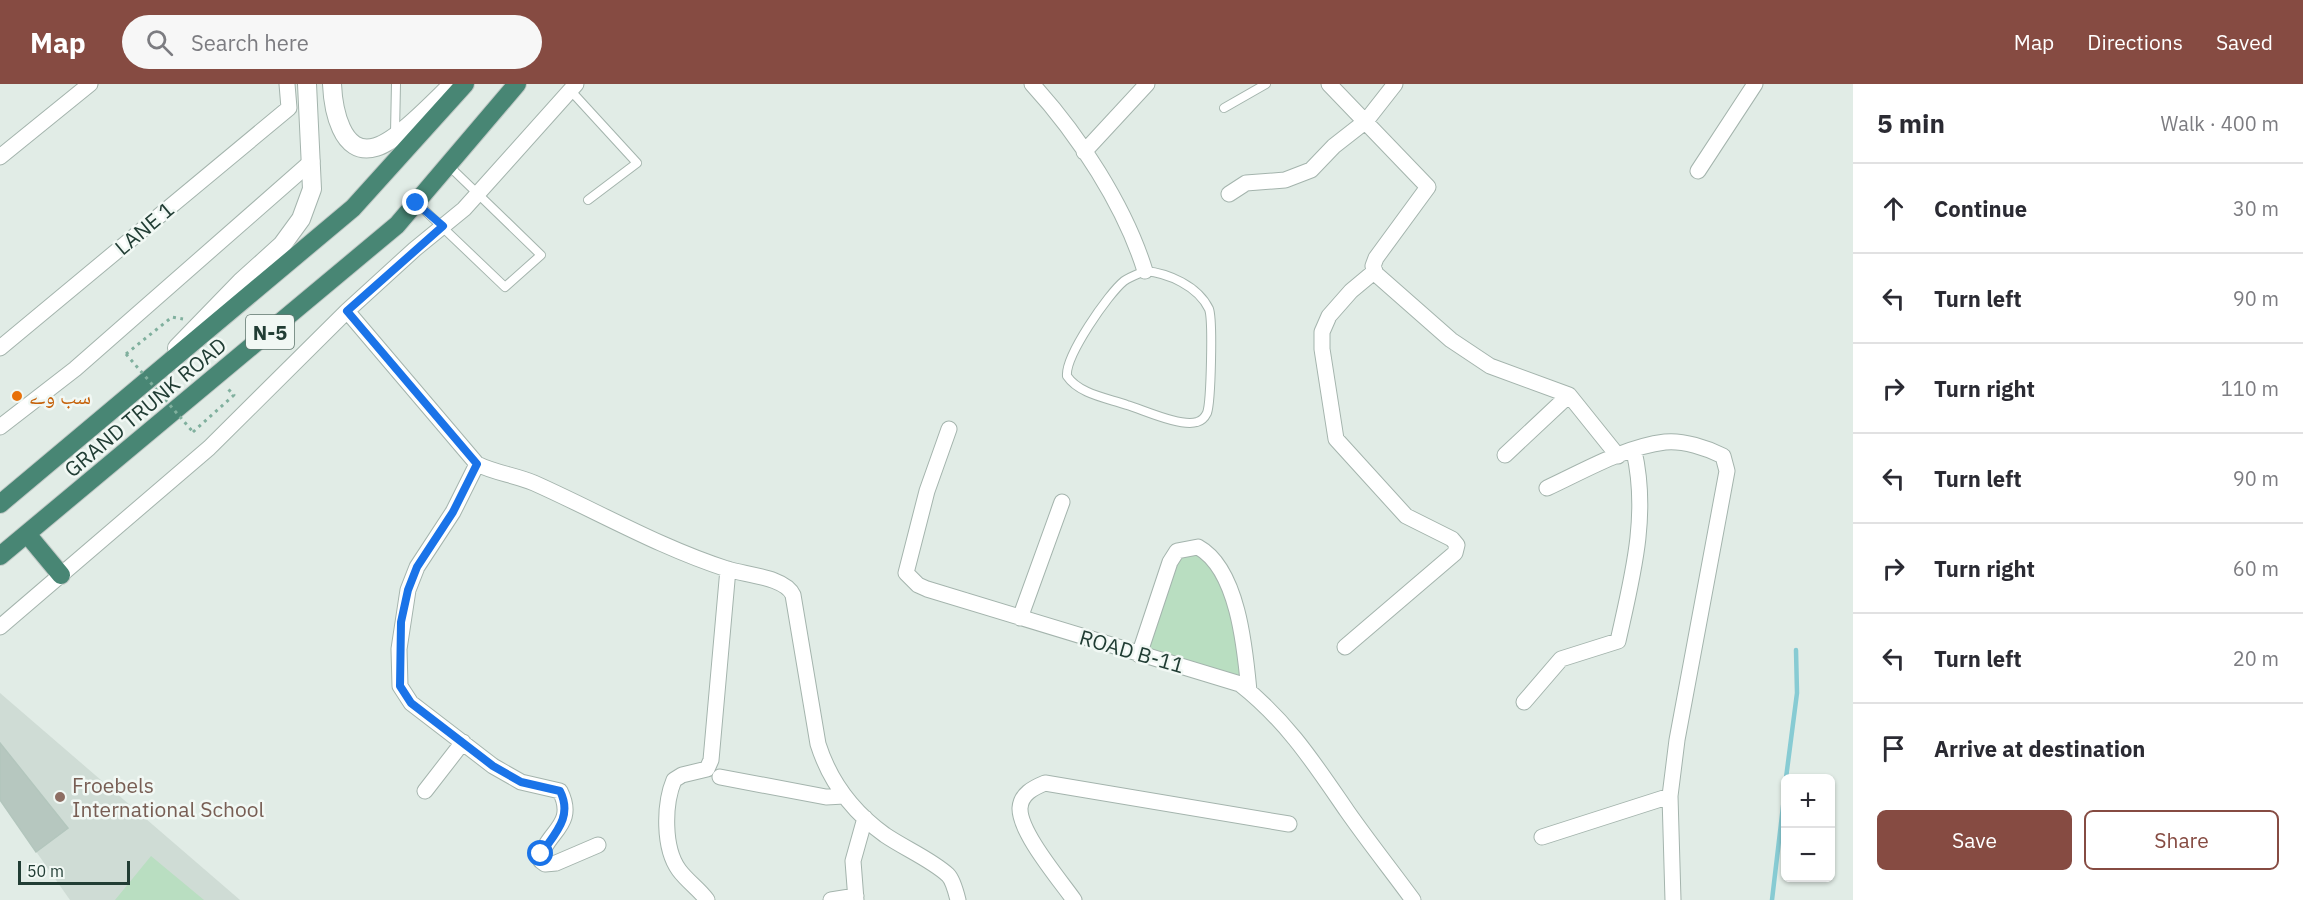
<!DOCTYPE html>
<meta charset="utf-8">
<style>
:root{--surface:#fff;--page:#f7f7f7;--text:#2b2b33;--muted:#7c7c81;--line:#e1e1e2;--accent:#864b42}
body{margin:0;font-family:"IBM Plex Sans","Noto Naskh Arabic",sans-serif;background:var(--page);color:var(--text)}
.controls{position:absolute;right:18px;bottom:18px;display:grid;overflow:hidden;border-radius:9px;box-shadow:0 2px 4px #0004}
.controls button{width:54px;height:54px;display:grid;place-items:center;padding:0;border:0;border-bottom:2px solid var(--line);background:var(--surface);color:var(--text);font:30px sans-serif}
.scale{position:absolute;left:18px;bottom:15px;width:112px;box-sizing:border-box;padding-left:6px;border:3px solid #213d34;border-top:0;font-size:16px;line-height:21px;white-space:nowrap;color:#213d34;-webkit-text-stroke:4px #f1f8f4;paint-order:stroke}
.stop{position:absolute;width:18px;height:18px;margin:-14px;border:4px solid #1a73e8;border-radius:50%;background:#fff}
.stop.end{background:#1a73e8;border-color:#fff;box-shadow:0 2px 6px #0008}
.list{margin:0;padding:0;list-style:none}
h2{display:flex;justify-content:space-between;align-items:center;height:78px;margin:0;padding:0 24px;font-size:26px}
h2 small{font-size:20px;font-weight:400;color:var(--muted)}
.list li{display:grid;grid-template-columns:39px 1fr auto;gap:18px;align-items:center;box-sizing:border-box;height:90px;padding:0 24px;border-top:2px solid var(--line)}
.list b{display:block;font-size:22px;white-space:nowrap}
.list em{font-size:20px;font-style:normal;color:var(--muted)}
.actions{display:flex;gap:12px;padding:18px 24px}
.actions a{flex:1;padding:14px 0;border:2px solid var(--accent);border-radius:9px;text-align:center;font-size:21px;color:var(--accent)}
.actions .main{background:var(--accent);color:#fff}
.icon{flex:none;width:33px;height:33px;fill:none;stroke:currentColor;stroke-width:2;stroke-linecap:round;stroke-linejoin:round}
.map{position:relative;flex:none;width:1853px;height:816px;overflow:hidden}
header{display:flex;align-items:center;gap:36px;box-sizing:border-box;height:84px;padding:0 30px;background:var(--accent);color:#fff}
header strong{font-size:28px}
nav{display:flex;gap:33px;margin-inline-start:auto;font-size:21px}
.search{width:420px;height:54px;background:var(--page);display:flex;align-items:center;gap:15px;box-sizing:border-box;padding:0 21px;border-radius:33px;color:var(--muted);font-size:22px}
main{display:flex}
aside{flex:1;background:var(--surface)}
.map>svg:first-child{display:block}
.built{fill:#cfdcd5}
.green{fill:#b9dec1}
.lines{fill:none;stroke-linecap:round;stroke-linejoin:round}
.stream{stroke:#87cbd3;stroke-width:4.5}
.building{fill:#b6c7bf;stroke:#b3c6bd;stroke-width:1.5}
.service-casing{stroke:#a4b4ad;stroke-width:10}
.minor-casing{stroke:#a4b4ad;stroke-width:17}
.tertiary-casing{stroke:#a4b4ad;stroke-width:20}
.trunk-casing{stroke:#c1c9c6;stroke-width:20}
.path{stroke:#80b09e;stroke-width:3;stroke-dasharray:3 4.5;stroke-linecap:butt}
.service{stroke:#fff;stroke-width:8}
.minor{stroke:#fff;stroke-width:15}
.tertiary{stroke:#fff;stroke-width:18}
.trunk{stroke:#488674;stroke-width:18}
.path-bridge{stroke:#80b09e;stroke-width:3;stroke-dasharray:3 4.5;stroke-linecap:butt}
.route{stroke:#1a73e8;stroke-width:8}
.food-dot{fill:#e8710a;stroke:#f1f8f4;stroke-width:2}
.education-dot{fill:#8d6e63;stroke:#f1f8f4;stroke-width:2}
.labels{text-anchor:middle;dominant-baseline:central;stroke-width:5;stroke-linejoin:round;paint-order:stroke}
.shield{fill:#f1f8f4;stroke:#5f756e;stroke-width:1.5}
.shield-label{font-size:20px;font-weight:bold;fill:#213d34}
.street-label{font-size:21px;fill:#213d34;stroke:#f1f8f4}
.food-label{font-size:21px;fill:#c56008;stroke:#f1f8f4;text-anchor:start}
.education-label{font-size:21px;fill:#785e54;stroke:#f1f8f4;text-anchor:start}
</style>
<header>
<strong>Map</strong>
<div class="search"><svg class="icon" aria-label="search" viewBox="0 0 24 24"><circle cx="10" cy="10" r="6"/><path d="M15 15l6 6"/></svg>Search here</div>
<nav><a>Map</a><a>Directions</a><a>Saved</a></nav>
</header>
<main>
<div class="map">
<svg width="1853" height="816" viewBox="0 0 1853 816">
<rect width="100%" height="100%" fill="#e1ece6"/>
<path class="built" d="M0 609 240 816H70L0 716Z"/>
<path class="green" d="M1181 468 1209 471 1231 520 1248 604 1143 570Z
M151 772 204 816H115Z"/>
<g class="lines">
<path class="stream" d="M1786 694 1797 609 1796 566
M1772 816 1786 697"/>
</g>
<path class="building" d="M0 659 68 744 36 768 0 716Z"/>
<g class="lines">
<g class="service-casing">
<path id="service" d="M571 7 637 79 588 116
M1224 24 1266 0
M395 49 396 0
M417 119 505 203 541 171 449 82
M1145 187C1168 189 1198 202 1209 225 1213 236 1211 318 1207 329 1205 333 1201 337 1197 338 1180 343 1144 326 1127 321 1107 314 1079 310 1067 292 1065 272 1108 210 1124 197 1130 193 1138 190 1145 187Z"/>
</g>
<g class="minor-casing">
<path id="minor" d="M1032 0C1078 50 1125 122 1145 187
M1329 0 1428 103 1376 174 1373 182 1376 190 1451 256 1490 282 1569 311 1618 372
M1084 68 1147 0
M0 73 90 0
M1698 87 1755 0
M1229 110 1246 99 1285 96 1311 86 1334 62 1366 37 1395 0
M347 227 477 380C495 389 515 391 534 399 599 428 659 463 727 485 746 491 785 493 793 511L818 660C830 698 853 728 885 751 904 764 932 776 948 791 953 796 956 808 958 816
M0 264 289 24 287 0
M0 343 75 285 312 77
M949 345 927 407 906 489 918 501 927 505 1240 600C1287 637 1314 679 1347 727 1368 757 1391 786 1413 816
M1505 371 1569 311
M477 380 453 428 417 483 408 506 399 565 400 602 411 619 493 682 521 698 560 707C578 743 543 748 541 777L545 780 556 779 598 761
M1547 404C1584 387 1624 363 1665 358 1683 356 1707 364 1723 372L1727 387 1677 656 1670 712 1673 816
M1020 534 1062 418
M0 543 209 364 347 227 415 165 464 125 576 0
M1345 563 1455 469 1457 461 1452 455 1406 432 1336 355 1322 265V248L1329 232 1351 207 1375 187
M1139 571 1170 478 1177 467 1198 463C1238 485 1245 564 1249 607
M1524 618 1561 575 1618 557C1632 494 1649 432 1634 367
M720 693 826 713 844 712
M425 707 463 658
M1542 753 1670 712
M707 816C699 805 687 797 679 786 663 764 664 720 674 696L682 691 707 685 711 676 728 485
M831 816 856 812
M856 816 853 777 865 734
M1074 816C1060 796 1019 748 1020 724 1021 710 1033 704 1045 699L1289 740"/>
</g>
<g class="tertiary-casing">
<path id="tertiary" d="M332 0C333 23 341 74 376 63 399 56 435 17 453 0
M177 264 241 198 282 161 301 135 312 105 307 0"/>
</g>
<g class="trunk-casing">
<path id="trunk" d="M0 420 353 124 465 0
M27 450 61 491
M0 472 397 141 517 0"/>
</g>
<path class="path" d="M126 270 172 233 183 235
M193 348 234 311 226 303"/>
<use href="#service" class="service"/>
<use href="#minor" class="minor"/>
<use href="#tertiary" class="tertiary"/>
<use href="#trunk" class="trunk"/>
<path class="path-bridge" d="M126 270 193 348"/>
</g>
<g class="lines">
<path class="route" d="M416 119 443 142 347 227 477 380 453 428 417 483 408 506 401 538 400 602 411 619 493 682 521 698 560 707C573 733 555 749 541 770"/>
</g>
<circle class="food-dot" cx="17" cy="312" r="6"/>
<circle class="education-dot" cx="60" cy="713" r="6"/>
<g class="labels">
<rect class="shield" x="246" y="231" width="48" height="34" rx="4.5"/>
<g class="shield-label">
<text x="270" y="248">N-5</text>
</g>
<g class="street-label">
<text transform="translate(144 144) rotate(-40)">LANE 1</text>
<text transform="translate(145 323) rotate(-40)">GRAND TRUNK ROAD</text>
<text transform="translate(1132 567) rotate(16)">ROAD B-11</text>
</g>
<g class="food-label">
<text x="29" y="312">سب وے</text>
</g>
<g class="education-label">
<text x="72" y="701">Froebels<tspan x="72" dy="24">International School</tspan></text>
</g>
</g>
</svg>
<div class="controls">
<button>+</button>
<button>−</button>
</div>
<div class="scale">50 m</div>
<div class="stop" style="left:541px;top:770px"></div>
<div class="stop end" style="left:416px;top:119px"></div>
</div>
<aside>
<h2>5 min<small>Walk · 400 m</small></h2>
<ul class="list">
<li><svg class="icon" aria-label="ahead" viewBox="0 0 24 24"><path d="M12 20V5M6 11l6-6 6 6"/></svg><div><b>Continue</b></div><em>30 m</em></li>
<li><svg class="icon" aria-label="left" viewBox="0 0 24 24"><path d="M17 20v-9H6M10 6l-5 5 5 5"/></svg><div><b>Turn left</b></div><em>90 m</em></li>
<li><svg class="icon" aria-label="right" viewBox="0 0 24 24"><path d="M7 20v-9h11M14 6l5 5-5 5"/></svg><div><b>Turn right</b></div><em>110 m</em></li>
<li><svg class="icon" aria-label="left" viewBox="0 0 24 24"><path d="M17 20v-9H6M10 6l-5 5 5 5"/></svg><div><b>Turn left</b></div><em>90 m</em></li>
<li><svg class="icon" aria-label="right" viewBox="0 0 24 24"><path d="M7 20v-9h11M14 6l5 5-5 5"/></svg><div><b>Turn right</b></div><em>60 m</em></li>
<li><svg class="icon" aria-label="left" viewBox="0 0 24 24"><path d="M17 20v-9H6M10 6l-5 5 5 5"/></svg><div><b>Turn left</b></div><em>20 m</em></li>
<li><svg class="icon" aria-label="arrive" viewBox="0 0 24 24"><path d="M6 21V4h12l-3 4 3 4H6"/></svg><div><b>Arrive at destination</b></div></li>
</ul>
<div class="actions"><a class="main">Save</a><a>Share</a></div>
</aside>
</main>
